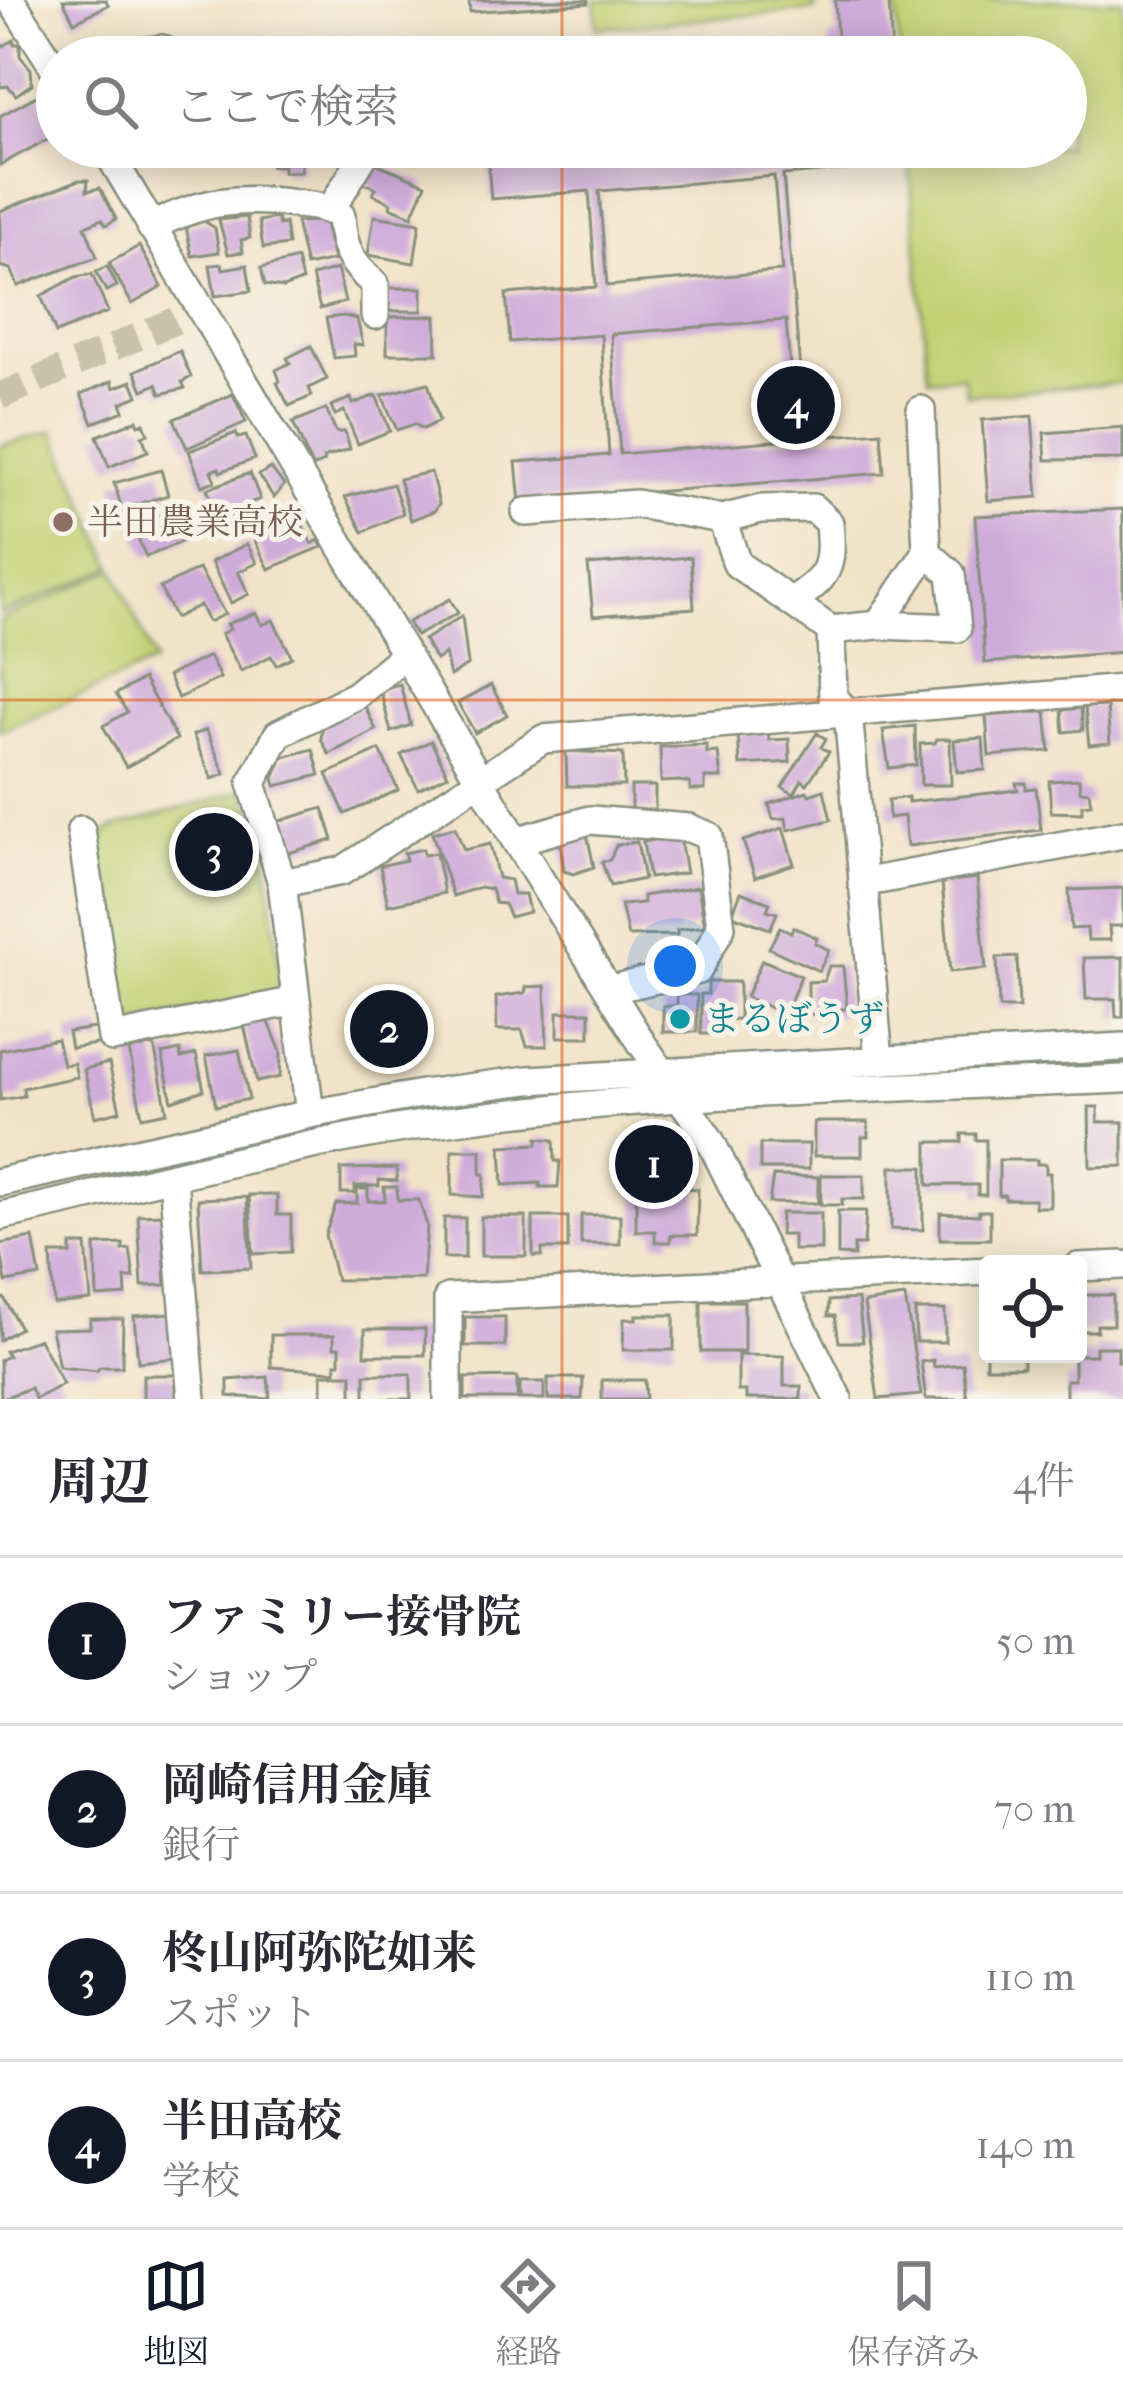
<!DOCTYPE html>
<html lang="ja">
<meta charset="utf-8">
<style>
:root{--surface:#fff;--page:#f2f2f3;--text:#2b2b33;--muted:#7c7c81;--line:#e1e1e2;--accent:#111827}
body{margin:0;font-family:"IM FELL French Canon","Noto Serif JP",serif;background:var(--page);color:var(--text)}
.controls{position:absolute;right:36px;bottom:36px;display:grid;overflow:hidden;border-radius:12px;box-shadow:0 6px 30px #0003}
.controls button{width:108px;height:108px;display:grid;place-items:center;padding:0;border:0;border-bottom:3px solid var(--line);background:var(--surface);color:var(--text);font:60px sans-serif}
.you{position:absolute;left:675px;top:966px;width:42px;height:42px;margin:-30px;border:9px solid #fff;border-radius:50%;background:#1a73e8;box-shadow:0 0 0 18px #1a73e833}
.badge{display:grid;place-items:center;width:78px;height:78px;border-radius:50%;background:var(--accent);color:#fff;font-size:39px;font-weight:700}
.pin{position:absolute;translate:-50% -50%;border:6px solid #fff;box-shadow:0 3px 12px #0006}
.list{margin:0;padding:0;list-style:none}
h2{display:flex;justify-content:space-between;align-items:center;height:156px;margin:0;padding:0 48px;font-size:51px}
h2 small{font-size:39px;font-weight:400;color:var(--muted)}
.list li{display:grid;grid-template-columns:78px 1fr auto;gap:36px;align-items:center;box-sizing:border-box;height:168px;padding:0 48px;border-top:3px solid var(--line)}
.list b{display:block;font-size:45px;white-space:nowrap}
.list p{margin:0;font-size:39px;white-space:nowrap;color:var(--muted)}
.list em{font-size:39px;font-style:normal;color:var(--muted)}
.icon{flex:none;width:66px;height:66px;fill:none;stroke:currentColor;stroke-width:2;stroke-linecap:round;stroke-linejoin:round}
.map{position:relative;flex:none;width:1123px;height:1399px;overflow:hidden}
.search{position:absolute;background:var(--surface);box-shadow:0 6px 30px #0003;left:36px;right:36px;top:36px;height:132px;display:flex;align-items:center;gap:30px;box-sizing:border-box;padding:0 42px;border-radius:66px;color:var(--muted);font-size:45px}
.sheet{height:828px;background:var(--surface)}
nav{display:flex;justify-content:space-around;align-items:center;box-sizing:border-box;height:168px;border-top:3px solid var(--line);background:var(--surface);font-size:33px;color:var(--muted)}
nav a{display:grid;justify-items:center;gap:6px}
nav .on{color:var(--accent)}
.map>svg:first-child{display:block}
.green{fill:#c3d173;stroke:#718754;stroke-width:3}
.building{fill:#cfabda;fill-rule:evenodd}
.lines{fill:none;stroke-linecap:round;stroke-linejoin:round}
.minor-tunnel{stroke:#c8c2aa;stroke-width:27;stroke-dasharray:27 14;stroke-linecap:butt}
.minor-casing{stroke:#88907e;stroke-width:32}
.minor{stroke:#fff;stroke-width:27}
.grid{fill:none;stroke:#de580e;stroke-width:3;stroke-opacity:0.55}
.education-dot{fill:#8d6e63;stroke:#f7f3e8;stroke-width:4.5}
.culture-dot{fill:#0f9aa8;stroke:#f7f3e8;stroke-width:4.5}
.labels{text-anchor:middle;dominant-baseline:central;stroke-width:10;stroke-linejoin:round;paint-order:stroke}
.education-label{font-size:36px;fill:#785e54;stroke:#f7f3e8;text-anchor:start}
.culture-label{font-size:36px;fill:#0d838f;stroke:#f7f3e8;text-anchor:start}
</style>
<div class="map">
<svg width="1123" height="1399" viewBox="0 0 1123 1399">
<rect width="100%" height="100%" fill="#f7f3e8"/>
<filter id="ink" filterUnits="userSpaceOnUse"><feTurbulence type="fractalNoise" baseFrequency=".00833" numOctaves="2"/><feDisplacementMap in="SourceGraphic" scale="24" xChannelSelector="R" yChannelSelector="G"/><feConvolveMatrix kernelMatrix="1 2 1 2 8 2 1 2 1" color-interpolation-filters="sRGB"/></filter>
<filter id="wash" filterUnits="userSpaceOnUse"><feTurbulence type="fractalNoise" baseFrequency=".004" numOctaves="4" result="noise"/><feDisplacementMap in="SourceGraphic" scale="48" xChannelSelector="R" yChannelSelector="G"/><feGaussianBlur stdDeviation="2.7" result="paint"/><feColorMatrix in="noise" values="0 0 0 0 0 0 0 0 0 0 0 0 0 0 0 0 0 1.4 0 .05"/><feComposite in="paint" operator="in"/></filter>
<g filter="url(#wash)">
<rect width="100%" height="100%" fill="#f2e3c8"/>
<path class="green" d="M595 0H814L815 10 597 28Z
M895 0H1123V383L966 395 964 376 928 379 908 147H1066V57H900Z
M54 431 113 567 0 615V446Z
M114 569 155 662 0 731V621Z
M244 790 267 862 281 981 274 995 135 1023 120 1012 93 847 110 829Z"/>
<g id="blocks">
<path class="building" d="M63 0H106L108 5 74 22Z
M469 0H588V3L470 12Z
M835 0H889L892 57H830L829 37H837Z
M14 40V44H20V56L31 69 32 84 16 95 8 86 0 87V48Z
M40 94 57 125V134L0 165V116Z
M271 147H301V172H283V166H271Z
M310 147H350V161H309Z
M394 147H422V156H394Z
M546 147H854L856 169 783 175 806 438 881 432 884 473 520 503 516 462 609 455 601 335 510 342 506 294 596 287 589 191 491 199 487 152ZM774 176 782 271 607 286 599 191ZM786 320 796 439 620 454 611 334Z
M373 162 426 184 412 216 390 207 391 203 373 194 376 188 364 183Z
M79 180H88L87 191 100 188 116 219 106 225 102 219 85 226 97 257 18 286 11 269 0 266V211Z
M374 216 420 223 414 263 368 255Z
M247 217 250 238 241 240 243 252 228 254 219 220Z
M277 218 279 225 285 223 288 245 263 248 259 221Z
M204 221 215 228 219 252 192 256 186 227Z
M324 221 334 260 306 266 296 222Z
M139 246 162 287 132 304 109 263Z
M297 259 302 281 283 288 265 285 261 268Z
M222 264 223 269 247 265 251 291 215 296 210 265Z
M107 266 117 286 106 291 96 272Z
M337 269 345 302 320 309 312 276Z
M92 274 108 312 56 333 41 296 76 277Z
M387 288H422V311H387Z
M344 316 357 319 363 345 354 344 355 356 334 358 326 318Z
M436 316 437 354H387V317Z
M311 346 327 379 309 388 312 396 289 406 277 383 280 381 276 370 290 363 287 358Z
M180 351 191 377 182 382 185 388 161 394 157 384 143 390 135 371Z
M112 381 114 388 132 381 138 396 121 403 124 411 93 423 81 394Z
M428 383 439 421 423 429 415 424 397 430 382 395Z
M233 394 246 422 187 448 174 419Z
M376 395 390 431 358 444 344 411 335 415 331 406 351 398 353 404Z
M326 409 336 432H345L350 449 323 458 324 462 312 467 293 422Z
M1032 416 1038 497 988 501 982 420Z
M137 420 139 425 144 423 148 434 142 436 148 451 109 467 97 436Z
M1123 427V459L1046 460 1044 433Z
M236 433 238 438 246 436 255 459 220 472 219 468 211 471 215 481 202 486 189 451Z
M271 468 284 485 274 498 259 475Z
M161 470 168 495 122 509 114 483Z
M431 472 439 504 434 511 411 520 399 479Z
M250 473 260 499 250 503 253 510 218 518 207 489Z
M393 484 403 513 363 532 345 497Z
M177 508 190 538 146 557 133 526Z
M1123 509V652L985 663 975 516Z
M298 517 312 544 319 540 322 547 269 569 254 539Z
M247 544 257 563 238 572 249 594 231 603 211 562Z
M691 557 694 608 593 616 588 565Z
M199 569 225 614 208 622 200 605 175 618 160 588Z
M450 599 458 613 416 636 408 622Z
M256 613 262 625 273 620 292 657 276 665 271 656 241 671 221 634 230 629 227 624Z
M462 616 468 665 450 676 445 654 436 660 424 640Z
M209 656 220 678 178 698 168 676Z
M143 679 177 739 126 767 103 726 127 712 116 694Z
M400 684 411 725 391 732 380 689Z
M491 685 507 715 475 733 458 703Z
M364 704 376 730 329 754 321 739 323 724Z
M1107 706 1110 743 1089 745 1085 707Z
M1081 708 1083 730 1064 732 1062 710Z
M1040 712H1046L1050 751 989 756 986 716Z
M915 726 916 765 889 768 883 730Z
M206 730 225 774 212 779 193 735Z
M768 732 769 740 789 739 790 762 740 765 738 734Z
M817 733 826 739 821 747 829 752 807 784 802 780 794 794 782 787Z
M983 738 985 770 957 772 954 740Z
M937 739H950L951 785H921L920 744 935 743Z
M431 741 448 775 418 789 401 755Z
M707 745V753L718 752 721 778H705V790H690V783L679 781 661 782 660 747Z
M313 749 320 775 276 786 274 778 283 757Z
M380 750 398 790 345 814 327 774Z
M566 751 623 754 624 786H567Z
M1079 779 1080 791 1089 792 1091 804 1082 805V813L1051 812 1049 781Z
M1016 783H1026V789L1036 788 1041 830 907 846 904 816 889 818 888 800 908 797V802L1018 790Z
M631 786H655V810H631Z
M824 790 831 820 788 830 786 818 773 819 769 804 807 791 809 795Z
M323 808 333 840 285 854 276 822Z
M455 827 464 850 490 844 498 878 510 880 513 894H525L529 912 510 917 504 904 495 903 491 889 480 887 453 896 432 833Z
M783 828 794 864 755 877 743 841Z
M587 834 594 867 573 874 564 871 560 841Z
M664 838 680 840 686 873 649 878 643 842Z
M637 842 644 879 610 886 602 862 610 860 616 845Z
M423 849 424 855 436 853 444 893 388 905 380 866 406 860 404 853Z
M977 878 986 969 950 972 942 882Z
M698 887 705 926 677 930V935L628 936 621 905 643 903V896Z
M1123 888V926H1109L1110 940H1088L1087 928 1071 929 1069 890Z
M741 892 770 903 767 910 777 913 770 929 732 915Z
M780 927 791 932 793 927 817 938 815 943 829 950 819 971 769 948Z
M1017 957 1019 1008H999L997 958Z
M1123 957V1017H1116L1115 999H1086L1084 958Z
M762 960 801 976 785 1014 746 997Z
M829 966H843L847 1009H841V1017L808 1014V982L824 981Z
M708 982H739V1019L719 1020V1034H701V994H708Z
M545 986 547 1046H527L522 1030H497L496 997 525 993 526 987Z
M677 995H697V1032H663V1006H677Z
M558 1012H590V1037H558Z
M268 1020 281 1052 280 1077 257 1082 244 1025Z
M101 1027 103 1043 71 1048 68 1032Z
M57 1039 63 1065 74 1063 77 1077 23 1088 24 1096 0 1100V1050Z
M154 1045 167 1112 142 1117 129 1050Z
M180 1050 181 1058 196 1054 204 1090 172 1101 162 1054Z
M239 1050 249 1099 216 1106 206 1056Z
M109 1063 120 1111 95 1117 84 1069Z
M1089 1107H1098V1122H1123V1166L1090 1167Z
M814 1122H868V1137H862V1156H814Z
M962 1134H976V1140H986V1195H978V1185H928V1142H962Z
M538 1138 554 1140 555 1161H560L558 1187H540V1183L503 1185 501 1146 538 1144Z
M760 1144H809V1169H760Z
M637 1145 684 1146V1172L624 1174 625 1156 637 1157Z
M452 1150H481V1174H485L483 1197 452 1195Z
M999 1160H1037V1164H1046V1173H1050V1207H1035V1199H1005V1195H999Z
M891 1167H923V1230L891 1229Z
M397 1168V1181L379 1180V1186H355V1193H341V1169Z
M821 1175H864V1199H842V1205H821Z
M773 1176 818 1177V1203H769Z
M642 1185 698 1189 697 1235H671L670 1242H655V1231H636V1191H642Z
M384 1187H397L398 1200H419L427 1226 423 1279 336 1280 325 1235 336 1204 357 1203V1189H368V1201H385Z
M249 1195H277V1215H291V1252L253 1254Z
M247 1197 251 1268 202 1270 198 1199Z
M838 1211H866L864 1245H854V1256L838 1255Z
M979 1211H990V1239H940V1213L979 1215Z
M781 1213H821V1250H793V1235H780Z
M162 1214 166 1285 142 1286 138 1215Z
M581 1215H620V1244H581Z
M481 1217H526V1256H481Z
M533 1217H568V1249H542V1256H533Z
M444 1218H465V1258H444Z
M33 1238 40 1276 6 1282 0 1244Z
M123 1244V1250L130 1249 134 1278H125L126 1295 97 1297 95 1245Z
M71 1245H86L91 1300 54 1304 51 1254H71Z
M1078 1295H1113V1325H1097V1331H1078Z
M905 1297 921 1395 878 1399 864 1303Z
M4 1298 20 1328 0 1340V1300Z
M858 1299 863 1342H839L835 1316H828L829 1301Z
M701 1301H744V1352H701Z
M915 1310H945V1342H916Z
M172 1313 176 1358 138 1362 134 1316Z
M636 1315H674V1350H623L624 1319H636Z
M465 1317H505V1346H465Z
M90 1319H123L122 1367H100L97 1371 59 1367 51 1329 90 1328Z
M365 1329H425V1355H365Z
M271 1335H334V1347H340V1363H336V1371L271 1367Z
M39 1339 63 1384 35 1399 30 1388 1 1399 0 1360 8 1356 5 1351Z
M1096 1347H1118V1361H1123V1399H1066V1380H1074V1355H1096Z
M986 1354H1023V1367H986Z
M738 1355 784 1356V1386H801V1399H746V1391H738Z
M933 1360 934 1367 963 1364 967 1399H926L921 1362Z
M322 1374H352V1399L322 1398Z
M365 1374H411V1399H365Z
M143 1375H176V1399H143Z
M268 1377 270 1399 228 1396V1380Z
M517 1377V1399H465V1378Z
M548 1378H583L582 1399H548Z
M602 1380H645L646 1399H602Z
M520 1382H544V1399H520Z"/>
</g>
</g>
<g filter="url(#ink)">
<use href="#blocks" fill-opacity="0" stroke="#88907e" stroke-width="3"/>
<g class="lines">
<path class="minor-tunnel" d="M0 396 200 310"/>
<g class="minor-casing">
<path id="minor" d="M11 0 57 72
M104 57 162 49
M105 147 516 841 643 1045 710 1140 838 1399
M331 209 369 147
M151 227C203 200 239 196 296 204 313 206 327 207 341 216 343 248 350 263 375 284V315
M526 512 636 504 722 519 737 564 831 630 833 698 848 712 879 1060
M722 519 761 509 813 508 829 523C833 569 829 576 791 602
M878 625 927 552
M831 630 878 625 957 628 951 574 927 552 921 410
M81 830 112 1038 296 1001
M516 841 590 820 689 828 709 836 721 927 698 970 611 989
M282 883 342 871 543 739 1123 689
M862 883 1123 834
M310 1114 282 883 252 783 278 734 356 695 405 655
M173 1178 192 1399
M0 1182 310 1114 422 1094 528 1080 1123 1047
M0 1216C156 1182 313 1138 471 1118 686 1090 906 1088 1123 1079
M1078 1267 1123 1265
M448 1399V1298L988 1271"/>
</g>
<use href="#minor" class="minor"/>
</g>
</g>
<path class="grid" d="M562 0V57M562 147V1399M0 700H1123"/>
<circle class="education-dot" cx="63" cy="522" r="12"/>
<circle class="culture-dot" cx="680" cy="1019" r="12"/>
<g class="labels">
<g class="education-label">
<text x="87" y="522">半田農業高校</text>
</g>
<g class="culture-label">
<text x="704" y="1019">まるぼうず</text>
</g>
</g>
</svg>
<div class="controls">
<button><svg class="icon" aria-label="locate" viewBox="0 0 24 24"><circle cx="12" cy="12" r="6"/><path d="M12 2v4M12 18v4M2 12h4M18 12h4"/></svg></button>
</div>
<div class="you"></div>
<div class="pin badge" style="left:654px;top:1164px">1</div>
<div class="pin badge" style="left:389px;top:1029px">2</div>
<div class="pin badge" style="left:214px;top:852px">3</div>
<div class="pin badge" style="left:796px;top:405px">4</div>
<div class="search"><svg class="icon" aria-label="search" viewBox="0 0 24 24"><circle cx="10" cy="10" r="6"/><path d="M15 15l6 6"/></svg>ここで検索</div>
</div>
<section class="sheet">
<h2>周辺<small>4件</small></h2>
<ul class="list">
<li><span class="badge">1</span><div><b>ファミリー接骨院</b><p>ショップ</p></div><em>50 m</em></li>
<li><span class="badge">2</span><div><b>岡崎信用金庫</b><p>銀行</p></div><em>70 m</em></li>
<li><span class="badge">3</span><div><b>柊山阿弥陀如来</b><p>スポット</p></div><em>110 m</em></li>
<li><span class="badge">4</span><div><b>半田高校</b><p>学校</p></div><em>140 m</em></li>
</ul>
</section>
<nav>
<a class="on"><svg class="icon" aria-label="map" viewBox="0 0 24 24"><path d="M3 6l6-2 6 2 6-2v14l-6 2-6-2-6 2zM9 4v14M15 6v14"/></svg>地図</a>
<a><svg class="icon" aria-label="directions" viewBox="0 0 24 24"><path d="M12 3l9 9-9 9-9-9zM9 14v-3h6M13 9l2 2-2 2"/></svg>経路</a>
<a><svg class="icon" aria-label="saved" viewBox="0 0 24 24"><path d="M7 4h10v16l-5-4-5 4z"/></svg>保存済み</a>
</nav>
